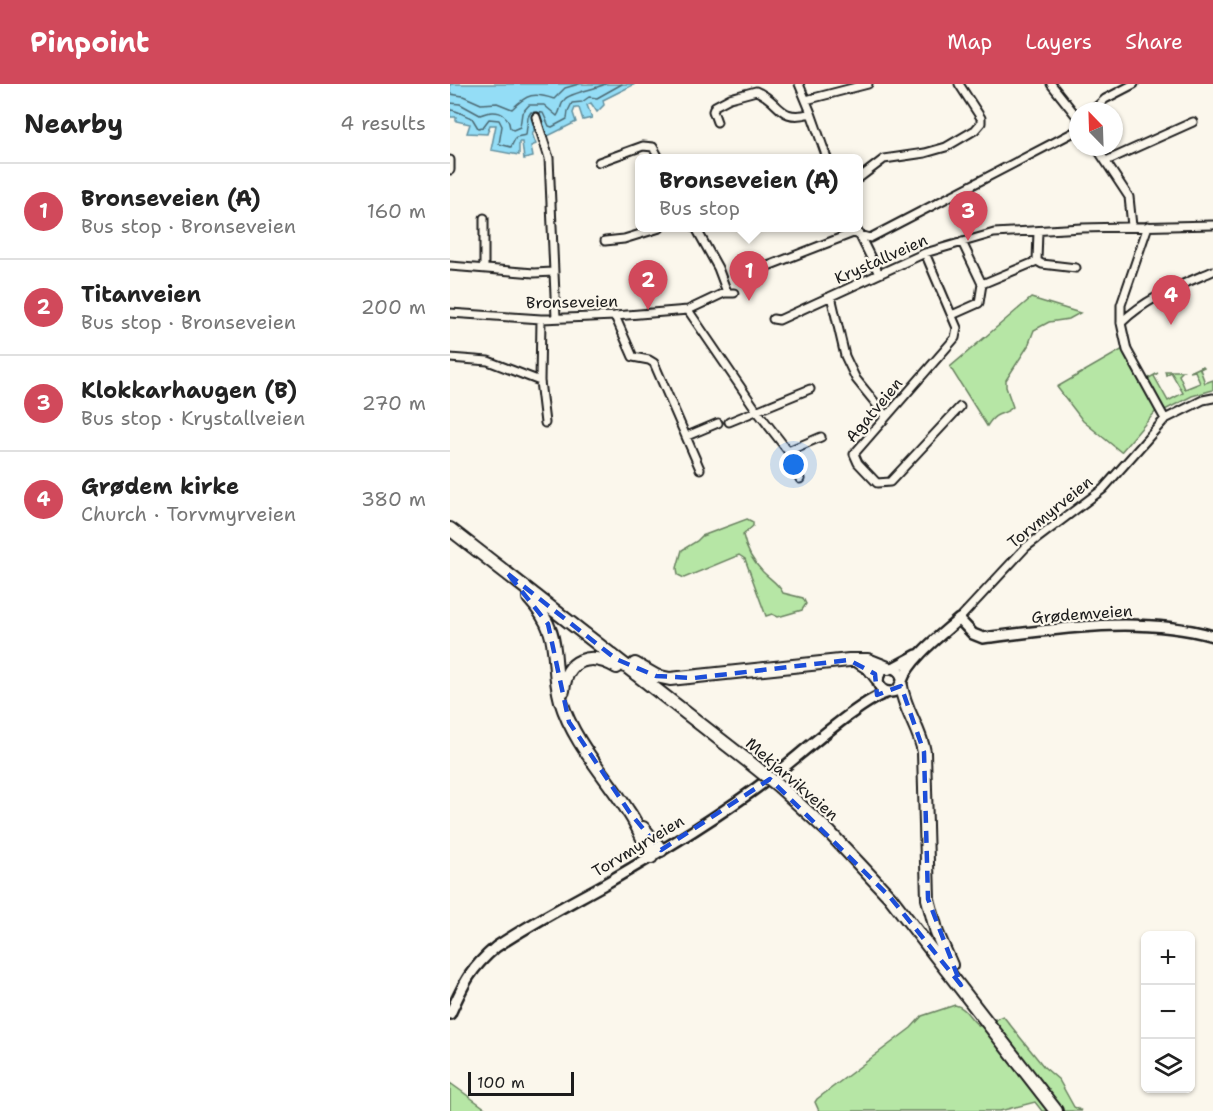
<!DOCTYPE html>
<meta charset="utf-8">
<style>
:root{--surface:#fff;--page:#f6f6f6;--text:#222;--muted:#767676;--line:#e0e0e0;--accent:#d1495b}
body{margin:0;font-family:"Shantell Sans",sans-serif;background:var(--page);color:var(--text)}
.controls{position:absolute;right:18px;bottom:18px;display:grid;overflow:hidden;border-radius:9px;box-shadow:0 2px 4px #0004}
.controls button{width:54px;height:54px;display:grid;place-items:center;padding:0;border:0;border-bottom:2px solid var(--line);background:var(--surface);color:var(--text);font:30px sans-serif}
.compass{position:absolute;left:619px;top:18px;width:54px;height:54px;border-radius:50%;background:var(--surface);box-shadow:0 2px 4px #0004;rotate:337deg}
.scale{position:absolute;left:18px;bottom:15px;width:106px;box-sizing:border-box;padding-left:6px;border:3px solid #1c1c1c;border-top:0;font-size:16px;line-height:21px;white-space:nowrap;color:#1c1c1c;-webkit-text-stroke:4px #fbf7ec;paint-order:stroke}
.you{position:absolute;left:344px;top:381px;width:21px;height:21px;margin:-15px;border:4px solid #fff;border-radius:50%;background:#1a73e8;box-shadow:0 0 0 9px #1a73e833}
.badge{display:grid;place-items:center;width:39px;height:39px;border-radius:50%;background:var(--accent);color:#fff;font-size:20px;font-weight:700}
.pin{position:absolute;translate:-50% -50px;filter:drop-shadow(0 2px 3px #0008)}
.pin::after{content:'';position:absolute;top:32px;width:21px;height:18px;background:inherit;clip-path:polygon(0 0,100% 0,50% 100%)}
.popup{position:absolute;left:185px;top:70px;width:228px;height:78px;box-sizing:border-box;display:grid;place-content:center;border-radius:9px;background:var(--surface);filter:drop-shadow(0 2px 4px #0005);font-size:20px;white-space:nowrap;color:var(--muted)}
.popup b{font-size:22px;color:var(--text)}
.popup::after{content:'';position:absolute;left:50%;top:100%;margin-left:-12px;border:12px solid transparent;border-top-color:var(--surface)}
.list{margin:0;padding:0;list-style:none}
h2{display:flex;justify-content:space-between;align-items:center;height:78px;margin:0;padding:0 24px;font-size:26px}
h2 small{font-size:20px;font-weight:400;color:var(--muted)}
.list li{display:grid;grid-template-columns:39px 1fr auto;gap:18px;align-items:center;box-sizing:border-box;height:96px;padding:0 24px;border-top:2px solid var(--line)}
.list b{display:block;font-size:22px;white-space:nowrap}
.list p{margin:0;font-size:20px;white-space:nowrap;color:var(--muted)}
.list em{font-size:20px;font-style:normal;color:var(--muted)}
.icon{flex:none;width:33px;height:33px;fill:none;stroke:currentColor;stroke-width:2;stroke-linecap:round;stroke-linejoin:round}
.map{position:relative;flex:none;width:763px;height:1027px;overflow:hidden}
header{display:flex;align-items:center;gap:36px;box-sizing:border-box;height:84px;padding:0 30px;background:var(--accent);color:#fff}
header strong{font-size:28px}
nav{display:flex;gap:33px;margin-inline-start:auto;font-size:21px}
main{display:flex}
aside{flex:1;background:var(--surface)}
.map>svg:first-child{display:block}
.green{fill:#b6e6a5;stroke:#698160;stroke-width:1.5}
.water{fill:#94ddf6;stroke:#64909f;stroke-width:1.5}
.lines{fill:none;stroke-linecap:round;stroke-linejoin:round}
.shore{stroke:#4c6973;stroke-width:1.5}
.street-casing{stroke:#1c1c1c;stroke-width:11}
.secondary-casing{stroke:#1c1c1c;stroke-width:14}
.highway-casing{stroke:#1c1c1c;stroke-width:16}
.street{stroke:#fbf7ec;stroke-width:7}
.secondary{stroke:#fbf7ec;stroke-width:9}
.highway{stroke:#fbf7ec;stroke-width:12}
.highway-bridge-casing{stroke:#1c1c1c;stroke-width:16;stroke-linecap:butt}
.highway-bridge{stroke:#fbf7ec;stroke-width:12}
.marked{fill:none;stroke:#1d4ed8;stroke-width:4.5;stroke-dasharray:12 8;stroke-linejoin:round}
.labels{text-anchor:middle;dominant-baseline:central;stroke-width:4.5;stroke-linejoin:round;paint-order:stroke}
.street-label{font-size:16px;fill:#1c1c1c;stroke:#fbf7ec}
</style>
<header>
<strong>Pinpoint</strong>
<nav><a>Map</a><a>Layers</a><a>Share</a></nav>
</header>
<main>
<aside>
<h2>Nearby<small>4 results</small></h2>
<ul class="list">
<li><span class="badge">1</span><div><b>Bronseveien (A)</b><p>Bus stop · Bronseveien</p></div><em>160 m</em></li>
<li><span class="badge">2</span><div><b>Titanveien</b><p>Bus stop · Bronseveien</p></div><em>200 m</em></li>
<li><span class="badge">3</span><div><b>Klokkarhaugen (B)</b><p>Bus stop · Krystallveien</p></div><em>270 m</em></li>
<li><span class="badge">4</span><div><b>Grødem kirke</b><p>Church · Torvmyrveien</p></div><em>380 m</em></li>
</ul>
</aside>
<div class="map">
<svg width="763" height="1027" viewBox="0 0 763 1027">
<rect width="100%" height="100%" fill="#fbf7ec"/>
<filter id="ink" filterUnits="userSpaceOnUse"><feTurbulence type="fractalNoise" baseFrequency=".0167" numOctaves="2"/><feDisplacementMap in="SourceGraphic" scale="12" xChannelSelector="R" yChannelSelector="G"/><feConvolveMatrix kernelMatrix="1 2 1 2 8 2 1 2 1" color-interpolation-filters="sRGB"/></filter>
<g filter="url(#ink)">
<path class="green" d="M581 214 630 229 619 235 599 238 584 246 578 262 556 296V303L563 323C553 333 548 325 537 342L500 283Z
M673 265 707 326 671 368 633 337 607 303Z
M753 282 754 283 750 285 755 299 763 296V306L742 312 713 327 697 295 708 289 704 292 718 317 733 309 721 288 716 291 715 287H733L729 291 735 305 750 299 745 287 740 288Z
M297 435 303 438V442L293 451C296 465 303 478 313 488 320 495 329 500 333 509L353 514 356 520 352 526 328 533 322 530 316 532 295 475 289 471 234 494 228 491 227 484 232 466 247 457 252 452Z
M505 921C518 924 519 936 530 942L553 932 594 983 609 996 624 1023 632 1027H592L585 1018 550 1027H369L365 1018 367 1015 461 944 472 932Z
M0 999 39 1027H0Z"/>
<path class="water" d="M0 0H185L153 16 154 21 147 28 141 19 137 21 142 34 133 36 129 24H125L123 29 126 38 96 53 90 34H84V47L82 49 86 60 81 62 83 73 74 75 72 58H69V71L41 66 46 41H40L37 50 17 49 20 40 6 37V33H0Z"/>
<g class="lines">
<path class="shore" d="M0 10 13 12 31 20 47 19 62 25C77 10 84 8 104 15L115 4 129 0
M0 19 10 20 30 31C44 25 58 27 60 44L63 46 70 43 72 29 79 21H94L107 32C111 27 110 20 115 15 120 9 146 5 155 0
M0 26C8 26 14 32 22 34L28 44 33 43 39 35 49 36 52 42 49 60 61 63 66 53 76 51 78 33 81 28 93 29 99 42 102 43 117 35 118 27 122 19 132 18 139 13 147 14 172 0"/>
<g class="street-casing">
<path id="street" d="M349 0 361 29 377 74
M601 0 628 34
M356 16 418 0
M642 27 655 15 684 0
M86 33 99 74 106 234
M267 38 263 27 265 22 280 14 306 7C331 17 328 39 361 29
M646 63 679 113 682 142
M656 77 743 38
M149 78 193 62 203 63 209 74
M0 86V76
M409 94 434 75 475 69 496 63 525 46 531 39V34L509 0
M34 134V184
M698 142 671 221V239L677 266 715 335
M246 144 268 184 277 208
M406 144 429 190
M588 147 587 177 592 180 626 184
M155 157 174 155 210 144
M512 158 532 200 587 177
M475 169 507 244 505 254 404 370 408 379 427 399 440 398 510 323
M0 182 84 189 103 188
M305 187 403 149 420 154 628 46
M381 212 395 272 406 295 436 332
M238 226 307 327 338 367 350 395
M0 229 91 235 165 232 238 226 274 209H284
M502 231 529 219 532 200
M165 232 183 273 199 276 204 279 250 385
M91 235 90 297 95 339
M323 235 329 236 475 169 544 149 632 144 763 141
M671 239C696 214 731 201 763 187
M0 274 38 277 90 297
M279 338 360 305
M237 352 268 339
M338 367 371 353
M509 535 576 463 653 405 715 335 753 316 763 314"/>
</g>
<g class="secondary-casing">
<path id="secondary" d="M428 596a12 12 0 1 1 24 0a12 12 0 1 1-24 0Z
M443 584 467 571
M452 597C459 575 491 551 509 535L523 550 533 554C608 545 688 531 763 552
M0 930C14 899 20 885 46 863 80 840 117 821 153 801 213 766 274 730 329 687 351 670 417 611 440 608"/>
</g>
<g class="highway-casing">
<path id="highway" d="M0 445 299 678
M79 514C115 553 99 574 111 617 123 658 156 692 178 727 188 741 194 757 201 773
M409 578 420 585 427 594
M185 580 206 592 220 595 399 576H418L438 584
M451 602C454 625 470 645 474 668L478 815 487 849 501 881
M113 607C116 575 140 567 167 583
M330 703 380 749 440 813 606 1027
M193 744 211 766"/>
</g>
<use href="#street" class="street"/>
<use href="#secondary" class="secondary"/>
<use href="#highway" class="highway"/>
<g class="highway-bridge-casing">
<path id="highway-bridge" d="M299 678 330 703"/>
</g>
<use href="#highway-bridge" class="highway-bridge"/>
</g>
</g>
<path class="marked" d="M58 490 166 575 206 592 244 594 399 576 425 590 427 611 451 602 474 668 478 815 511 901 440 813 320 695 211 766 180 729 119 638 98 540Z"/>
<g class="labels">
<g class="street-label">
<text transform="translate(431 175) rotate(-24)">Krystallveien</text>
<text transform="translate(122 218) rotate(-1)">Bronseveien</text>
<text transform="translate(424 326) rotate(-50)">Agatveien</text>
<text transform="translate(600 428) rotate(-39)">Torvmyrveien</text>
<text transform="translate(632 530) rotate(-4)">Grødemveien</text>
<text transform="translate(342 695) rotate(41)">Mekjarvikveien</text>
<text transform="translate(188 762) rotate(-31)">Torvmyrveien</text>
</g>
</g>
</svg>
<div class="controls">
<button>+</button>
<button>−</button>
<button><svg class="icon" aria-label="layers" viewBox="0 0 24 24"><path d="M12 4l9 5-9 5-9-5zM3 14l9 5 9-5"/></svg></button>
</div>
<svg class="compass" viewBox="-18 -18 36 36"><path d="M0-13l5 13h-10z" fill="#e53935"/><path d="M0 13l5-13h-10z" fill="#767676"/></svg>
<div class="scale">100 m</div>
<div class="you"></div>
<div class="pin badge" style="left:299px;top:217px">1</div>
<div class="popup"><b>Bronseveien (A)</b>Bus stop</div>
<div class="pin badge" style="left:198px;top:226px">2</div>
<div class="pin badge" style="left:518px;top:157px">3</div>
<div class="pin badge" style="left:721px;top:241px">4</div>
</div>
</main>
